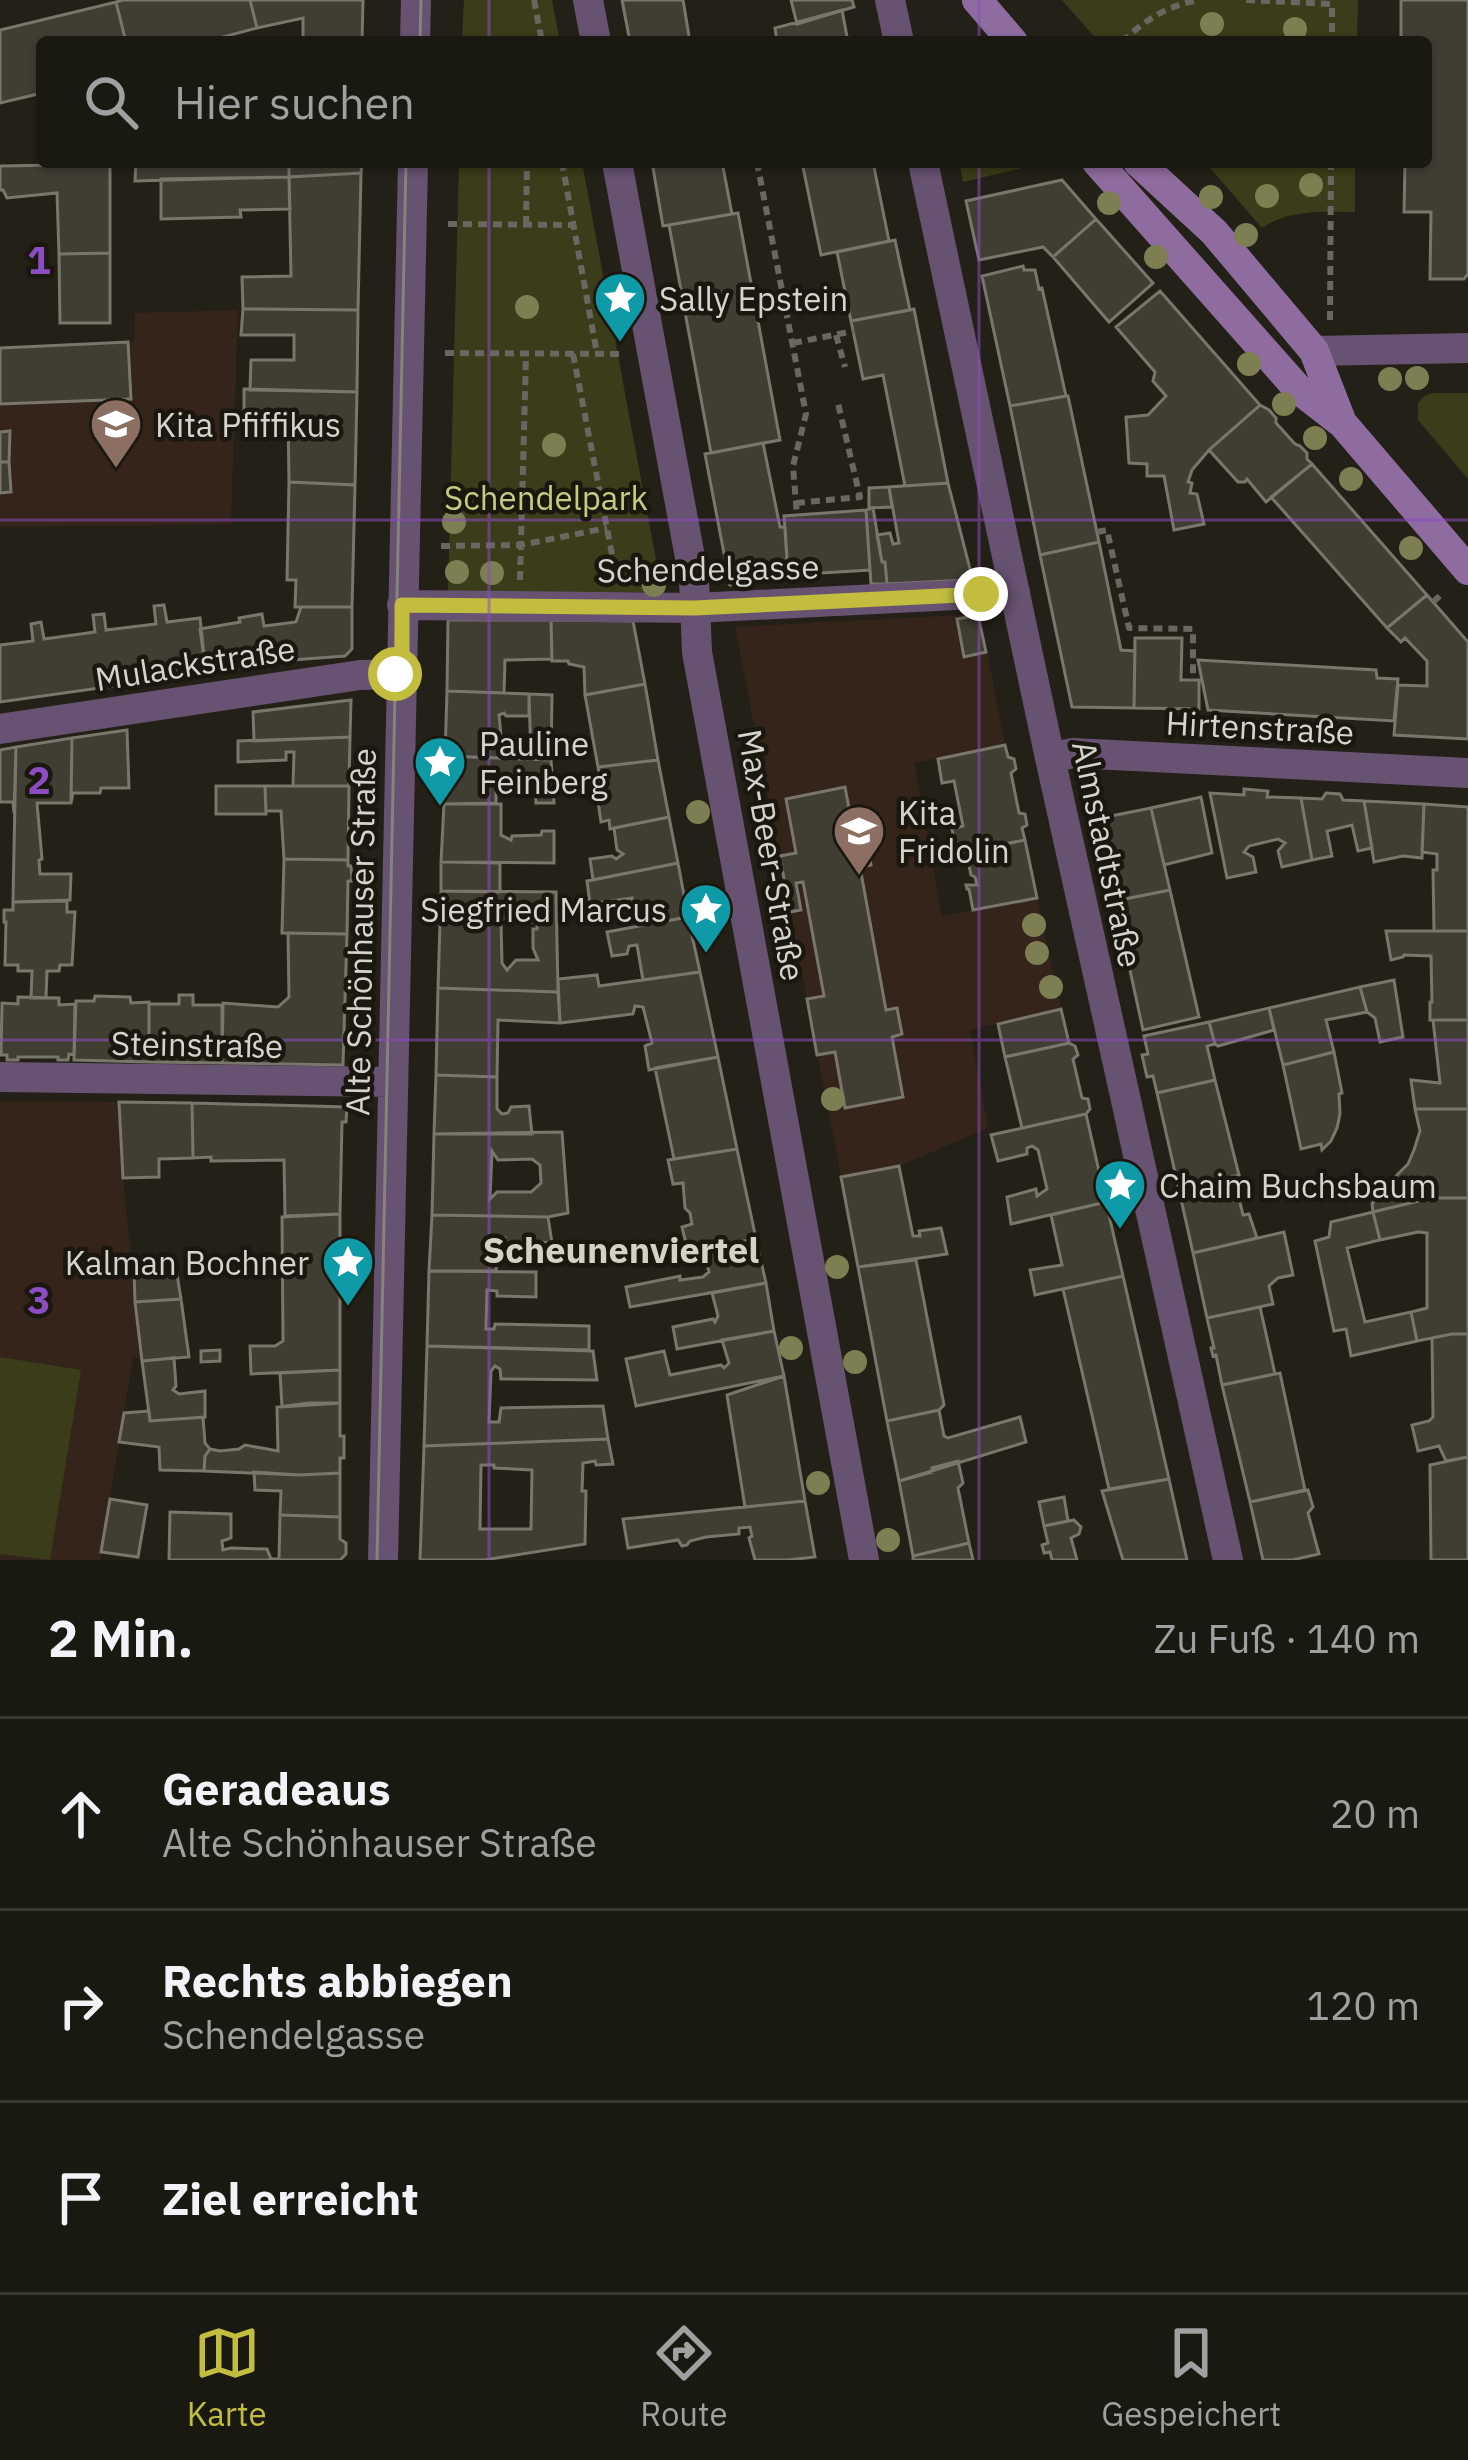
<!DOCTYPE html>
<html lang="de">
<meta charset="utf-8">
<style>
:root{--surface:#1a1911;--page:#23221a;--text:#f1f3f6;--muted:#9fa09f;--line:#383831;--accent:#c2bd3f}
body{margin:0;font-family:"IBM Plex Sans",sans-serif;background:var(--page);color:var(--text)}
.stop{position:absolute;width:36px;height:36px;margin:-27px;border:9px solid #c2bd3f;border-radius:50%;background:#fff}
.stop.end{background:#c2bd3f;border-color:#fff;box-shadow:0 3px 12px #0008}
.list{margin:0;padding:0;list-style:none}
h2{display:flex;justify-content:space-between;align-items:center;height:156px;margin:0;padding:0 48px;font-size:51px}
h2 small{font-size:39px;font-weight:400;color:var(--muted)}
.list li{display:grid;grid-template-columns:78px 1fr auto;gap:36px;align-items:center;box-sizing:border-box;height:192px;padding:0 48px;border-top:3px solid var(--line)}
.list b{display:block;font-size:45px;white-space:nowrap}
.list p{margin:0;font-size:39px;white-space:nowrap;color:var(--muted)}
.list em{font-size:39px;font-style:normal;color:var(--muted)}
.icon{flex:none;width:66px;height:66px;fill:none;stroke:currentColor;stroke-width:2;stroke-linecap:round;stroke-linejoin:round}
.map{position:relative;flex:none;width:1468px;height:1560px;overflow:hidden}
.search{position:absolute;background:var(--surface);box-shadow:0 3px 9px #0004;left:36px;right:36px;top:36px;height:132px;display:flex;align-items:center;gap:30px;box-sizing:border-box;padding:0 42px;border-radius:12px;color:var(--muted);font-size:45px}
.sheet{height:732px;background:var(--surface)}
nav{display:flex;justify-content:space-around;align-items:center;box-sizing:border-box;height:168px;border-top:3px solid var(--line);background:var(--surface);font-size:33px;color:var(--muted)}
nav a{display:grid;justify-items:center;gap:6px}
nav .on{color:var(--accent)}
.map>svg:first-child{display:block}
.education{fill:#34241a}
.green{fill:#3b3c19}
.building{fill:#403e33;stroke:#79766b;stroke-width:3;fill-rule:evenodd}
.lines{fill:none;stroke-linecap:round;stroke-linejoin:round}
.path{stroke:#69675f;stroke-width:6;stroke-dasharray:9 6;stroke-linecap:butt}
.street{stroke:#675271;stroke-width:30}
.secondary{stroke:#8f6c9f;stroke-width:30}
.tram{stroke:#86847c;stroke-width:3}
.tree{fill:#7d7e51}
.route{stroke:#c2bd3f;stroke-width:15}
.grid{fill:none;stroke:#8d4dc2;stroke-width:3;stroke-opacity:0.55}
.labels{text-anchor:middle;dominant-baseline:central;stroke-width:9;stroke-linejoin:round;paint-order:stroke}
.poi-label{font-size:33px;fill:#d5d3cd;stroke:#1a180e;text-anchor:start}
.park-label{font-size:33px;fill:#c7ca81;stroke:#1a180e}
.street-label{font-size:33px;fill:#d5d3cd;stroke:#1a180e}
.neighbourhood-label{font-size:36px;font-weight:bold;fill:#d4d2c5;stroke:#1a180e}
.grid-label{font-size:39px;text-anchor:middle;font-weight:bold;fill:#8d4dc2;stroke:#1a180e;stroke-width:9;stroke-linejoin:round;paint-order:stroke}
</style>
<div class="map">
<svg width="1468" height="1560" viewBox="0 0 1468 1560">
<rect width="100%" height="100%" fill="#232117"/>
<path class="education" d="M238 310 231 524 0 527V348L134 342 135 313Z
M980 614 1005 745 914 763 942 916 1037 898 1061 1009 970 1030 988 1128 899 1166 841 1177 735 627Z
M0 1101 119 1102 123 1178 142 1361 133 1356 100 1560H0Z"/>
<path class="green" d="M464 0H552L560 42H462Z
M1062 0H1358L1357 42H1099Z
M459 162H582L662 592H448Z
M959 162H1047L963 182Z
M1205 162H1355V212C1322 212 1290 209 1262 228Z
M1432 393H1468V479L1418 420V403L1424 396Z
M0 1357 81 1370 50 1560 0 1554Z"/>
<path class="building" d="M123 0H250L257 28 204 42H126L116 2Z
M250 0H363L362 42H303V18L257 28Z
M622 0H683L690 42H630Z
M791 0H852L854 7 797 24Z
M1401 0H1468V274L1464 279H1430L1431 212H1404L1405 162H1426V42H1401Z
M116 2 126 42H42V93L0 103V30Z
M842 10 848 42H777L775 28Z
M136 162H289V177L135 181Z
M289 162H362L361 173 289 177Z
M652 162H722L732 214 663 226Z
M802 162H873L889 241 821 255Z
M110 164V253L59 254 57 193 7 198 3 190H0V166Z
M361 173 358 310 243 309 242 277 291 276 289 177Z
M289 177 290 209 240 210 241 217 161 219V179Z
M1062 180 1096 219 1053 257 1043 247 979 260 966 201Z
M738 213 780 440 711 453 669 225Z
M1096 219 1153 283 1109 322 1053 257Z
M895 240 910 310 851 321 837 252Z
M110 253V323H60L59 254Z
M1023 266 1024 270H1035L1039 289 1042 288 1066 396 1010 406 982 276Z
M1160 291 1260 405 1209 450 1192 470 1188 482 1192 483 1190 493 1197 494 1204 524 1174 530 1164 476H1147V464L1129 463 1126 417 1148 415 1166 396 1153 381 1155 372 1116 327Z
M243 309 358 310 357 392 250 390 251 360H294V335H241Z
M914 309 948 483 905 486 883 375 863 379 851 321Z
M128 342 131 399 0 404V348Z
M244 389 357 392 355 485 289 482 288 416 244 419Z
M1066 396H1068L1099 542 1040 555 1010 406Z
M1260 405 1269 410 1276 418V423L1295 444 1300 446 1307 453V459L1312 464 1266 502 1247 479 1245 482H1238L1209 450Z
M10 431 9 462H0V432Z
M763 443 780 527H785L788 575 730 585 705 454Z
M0 462H9L11 492 0 493Z
M1312 464 1427 595 1387 628 1271 497Z
M289 482 355 485 352 607H295L296 580H287Z
M948 483 971 573 967 580 887 584 885 562H882L877 535 890 533 893 544 899 543 889 487Z
M889 487 892 507 869 508V488Z
M873 508 882 562H885L887 584H871L866 510Z
M866 510 870 570 788 575 784 516Z
M1099 542 1121 650 1135 651 1134 708 1072 707 1040 555Z
M1427 595 1468 642V739L1394 735 1398 685 1427 686V661L1405 638 1401 642 1387 628Z
M164 605 167 622 200 618 206 673 0 702V645L33 641 31 624 41 622 44 639 95 632 93 615 104 614 106 630 156 624 154 606Z
M301 607H352V649L345 656 292 660 206 673 200 629 240 622 239 618 262 614 264 626 296 622Z
M978 615 986 652 964 657 957 619Z
M448 620H551L552 659 505 660 504 693 447 691Z
M551 620 633 621 645 684 585 695 584 667 569 664 568 661H552Z
M1135 638H1182L1181 680H1199V709L1134 708Z
M1198 660 1376 670 1377 678 1398 679 1394 721 1208 710Z
M645 684 658 760 598 767 585 695Z
M447 691 529 694V716H506L504 713 499 715 501 736 497 739 502 743 506 740H530L531 759 445 756Z
M529 694 552 695 551 760 531 759Z
M351 700 350 737 254 741 253 712Z
M127 730 129 788H101L100 793H73L71 803 72 738Z
M350 737 349 786H293L294 752H286V760L238 762V741Z
M72 738 71 803H37L42 859 39 860 40 874H71L70 900 13 902 16 747Z
M1005 745 1008 757 1014 759 1016 769 1011 773 1019 813 1025 814 1027 825 1022 828 1025 840 957 853 952 829 963 826 954 781 942 783 938 759Z
M16 747 14 813 13 802H0V750Z
M445 756 551 760 554 803H536L535 783 531 776H506L496 784V803L444 804Z
M658 760 669 817 610 829 609 820 601 822 595 781 600 780 598 767Z
M216 786H265L266 814H216Z
M265 786H349L348 860 284 859 281 811H266Z
M845 787 855 840 866 838 871 865 860 867 886 1010 897 1008 902 1034 892 1037 903 1097 845 1108 835 1052 817 1055 807 999 824 996 803 882 796 883 801 910 790 912 780 856 796 853 786 799Z
M1244 789 1268 791 1267 797 1301 798 1312 860 1282 867 1278 851 1285 843 1278 839 1249 846 1244 852 1253 857 1256 872 1227 878 1210 793 1244 795Z
M1326 793 1340 794 1343 800 1364 801 1372 848 1358 851 1352 825 1327 831 1332 856 1312 860 1301 798 1322 799Z
M1201 797 1212 853 1164 865 1151 808Z
M1364 801 1424 804 1422 858 1403 856 1374 862Z
M444 804H501V835L511 840 512 836 541 835 542 831H554V863L441 862Z
M1424 804 1468 807V931H1434L1433 870H1437V854L1422 852Z
M1151 808 1170 890 1115 901 1096 819Z
M669 817 678 863 593 880 590 859 612 856 616 859 623 854 617 850 614 828Z
M1025 840 1037 898 973 910 969 889H967L966 885H977L975 877 971 875 966 852Z
M284 859 348 860V866H351L352 881H348L347 934 282 933Z
M441 862 500 863V892L441 891Z
M678 863 688 917 637 926 632 898 590 904 587 881Z
M1170 890 1199 1017 1143 1030 1115 901Z
M441 891 556 892 558 992 438 988ZM509 914 518 922H537V929H533V948L538 960H516L507 970 502 963 501 921Z
M67 901V912H75L72 965H60L59 971H47L46 998H31L32 971H18V965H5L6 922H4V910H13V902Z
M688 917 700 972 643 980 637 945 629 946 627 954 612 956 607 932Z
M1386 931H1468V1020H1430V1002H1432L1431 956 1404 955 1403 957 1391 960Z
M288 933 347 934 343 1065 222 1063 223 1003 278 1007 289 997Z
M700 972 718 1057 649 1070 645 1046 652 1043 643 1007 635 1006 633 1014 560 1023 558 979 597 975 599 986Z
M1394 980 1403 1037 1380 1042 1375 1018 1367 1012 1360 987Z
M1360 987 1367 1012 1326 1020 1334 1052 1283 1065 1269 1008Z
M438 988 558 992 560 1023 498 1020 497 1077 436 1075Z
M179 995H193V1005H222V1063L149 1062V1004H179Z
M95 996 130 997 131 1003 149 1002V1062L74 1060 76 1001H94Z
M18 997 59 998V1005L75 1004 74 1055 69 1054 68 1060H58V1057H18V1060H7V1055H1L2 1003 18 1004Z
M1269 1008 1274 1030 1218 1046 1215 1044 1209 1022Z
M1061 1009 1069 1043 1005 1057 998 1024Z
M1433 1020H1468V1109H1415L1411 1080 1440 1083Z
M1209 1022 1215 1044 1207 1046 1215 1080 1157 1093 1153 1076 1147 1077 1142 1055 1148 1054 1144 1036Z
M1069 1043 1075 1046 1078 1055 1073 1059 1082 1098 1088 1099 1090 1109 1086 1114 1022 1128 1005 1057Z
M1334 1052 1342 1093 1339 1094 1340 1114 1337 1128 1331 1141 1322 1150 1321 1144 1301 1149 1283 1065Z
M718 1057 737 1149 674 1159 655 1068Z
M436 1075 497 1077V1109L502 1114 508 1113 511 1107 529 1106 532 1134H434Z
M1215 1080 1239 1175 1179 1190 1157 1093Z
M119 1102 192 1103 193 1158 159 1159V1177L123 1178Z
M192 1103 347 1107 346 1122H342L340 1214 285 1216 284 1160 211 1161V1157L193 1158Z
M1415 1109H1468V1198H1431L1373 1212 1372 1204 1384 1188 1408 1164 1414 1150 1420 1131Z
M1086 1114 1106 1202 1011 1224 1007 1197 1036 1189 1037 1196 1047 1189 1038 1150 1032 1146 1027 1148V1154L998 1161 991 1135Z
M562 1132 568 1213 548 1217 432 1215 434 1134ZM492 1151 498 1160 532 1159 540 1165 541 1183 531 1192H497L490 1199Z
M737 1149 756 1239 688 1251 682 1227 692 1224 690 1213 685 1208 683 1183 673 1184 668 1160Z
M899 1166 913 1236H920L919 1231 941 1228 947 1254 858 1267 841 1177Z
M1234 1177 1243 1215 1249 1214 1257 1238 1193 1253 1179 1190Z
M1431 1198H1468V1334H1452L1417 1341 1411 1312 1427 1308V1233L1418 1232 1380 1240 1373 1212Z
M1106 1202 1123 1276 1035 1295 1030 1270 1062 1265 1051 1215Z
M1373 1212 1380 1240 1347 1248 1365 1322 1411 1312 1417 1341 1351 1356 1346 1329 1334 1331 1315 1241 1329 1237 1331 1222Z
M340 1214V1370L251 1374 250 1346H275L283 1341 282 1217Z
M432 1215 548 1217 552 1243 541 1242 538 1247 508 1246 505 1238 498 1239 496 1271H429Z
M1284 1232 1293 1275 1278 1278 1269 1286 1273 1304 1207 1318 1193 1253Z
M756 1239 766 1283 630 1307 626 1287 680 1276V1280L703 1277 709 1272 703 1249Z
M916 1260 944 1405 939 1410 887 1421 858 1267Z
M175 1262 181 1299 135 1302 134 1270Z
M429 1271 536 1272V1297L497 1296V1291L487 1290 486 1329H494L495 1324 589 1326V1350L427 1346Z
M1123 1276 1169 1479 1109 1489 1063 1289Z
M766 1283 774 1331 677 1349 673 1327 713 1319 715 1322 718 1316 712 1293Z
M181 1299 189 1357 142 1361 135 1302Z
M1260 1307 1275 1374 1222 1385 1216 1355 1213 1356 1211 1348H1214L1207 1318Z
M774 1331 784 1376 636 1406 626 1359 664 1351 670 1375 721 1365 724 1368 729 1363 722 1340Z
M1452 1334H1468V1457L1446 1461 1439 1446 1418 1451 1412 1425 1429 1421 1433 1417 1432 1338Z
M427 1346 593 1351 597 1380 501 1379 500 1369 495 1366 491 1371 489 1422H499L501 1408 603 1406 608 1439 424 1446Z
M220 1350V1361L201 1362V1351Z
M174 1358 176 1386 173 1390 179 1394 205 1391V1417L150 1421 142 1361Z
M340 1370V1403L282 1407 280 1373Z
M1280 1373 1305 1490 1250 1502 1222 1385Z
M784 1376 805 1501 745 1507 727 1395Z
M309 1403H340V1436H344V1458H340V1473L299 1475 204 1471 205 1456 210 1449 220 1451 239 1449 245 1445 278 1451 277 1407Z
M939 1410 944 1436 948 1438 1020 1417 1026 1442 899 1481 887 1421Z
M149 1411 150 1421 203 1417 205 1443 210 1449 205 1456 204 1471 160 1470 159 1447 119 1442 124 1413Z
M608 1439 613 1464 596 1465 595 1461 583 1463 582 1491H586L585 1544 484 1560H420L424 1446ZM481 1465H494V1468L532 1470 531 1529H480Z
M1468 1457V1560H1431L1430 1465Z
M958 1461 963 1483 958 1488 969 1543 913 1556 899 1481 932 1472V1468Z
M254 1472 299 1475 340 1473V1517L280 1515 281 1491 255 1490Z
M1169 1479 1187 1560H1123L1102 1491Z
M1308 1490 1313 1507 1308 1513 1319 1554 1292 1560H1263L1250 1502Z
M1064 1497 1068 1521 1044 1526 1039 1502Z
M110 1499 147 1505 138 1557 101 1552Z
M805 1501 815 1557 787 1560H755L749 1538 752 1536 750 1527 739 1528V1534L706 1537 690 1541 687 1545 682 1546 678 1540 628 1548 623 1519Z
M170 1512 231 1514V1538L222 1541 223 1550 231 1548 267 1549 271 1559H279L280 1515 340 1517V1539L346 1543V1554L340 1560H169Z
M1074 1520 1081 1527 1079 1534 1071 1538 1077 1560H1052L1050 1552 1044 1553 1042 1545 1048 1543 1044 1526Z
M969 1543 973 1560H913V1556Z"/>
<g class="lines">
<path class="path" d="M534 0 542 42
M1246 0 1332 4V42
M1122 42C1146 19 1168 5 1200 0
M562 162 597 354
M757 162 806 414 793 466 797 516
M448 224 574 225
M526 225 527 162
M1330 320 1331 162
M836 335 845 367
M793 343 854 331
M445 353 621 354
M573 354 617 580
M796 503 860 497 837 399
M1097 532 1107 530 1129 628 1193 629V680
M441 546 521 545 607 528
M520 580 526 355
M1433 602 1443 593"/>
<path class="street" d="M588 0 596 42
M890 0 899 42
M415 42 416 0
M617 162 694 579 697 652 864 1560
M923 162 1050 758 1228 1560
M1314 351 1468 348
M402 605 695 608 1015 592
M0 729 360 675 402 674
M1050 758 1073 753 1468 773
M0 1077 392 1082
M383 1560 413 162"/>
<path class="secondary" d="M977 0 1013 42
M1097 162 1298 389 1343 424 1468 570
M1138 162 1214 232 1314 351 1342 423"/>
<path class="tram" d="M420 42 421 0
M377 1560 406 162"/>
</g>
<g class="tree">
<circle cx="1212" cy="24" r="12"/>
<circle cx="1295" cy="29" r="12"/>
<circle cx="1311" cy="185" r="12"/>
<circle cx="1267" cy="196" r="12"/>
<circle cx="1211" cy="197" r="12"/>
<circle cx="1109" cy="203" r="12"/>
<circle cx="1246" cy="235" r="12"/>
<circle cx="1156" cy="257" r="12"/>
<circle cx="527" cy="307" r="12"/>
<circle cx="1249" cy="364" r="12"/>
<circle cx="1417" cy="378" r="12"/>
<circle cx="1390" cy="379" r="12"/>
<circle cx="1284" cy="404" r="12"/>
<circle cx="1315" cy="438" r="12"/>
<circle cx="554" cy="445" r="12"/>
<circle cx="1351" cy="479" r="12"/>
<circle cx="454" cy="522" r="12"/>
<circle cx="1411" cy="548" r="12"/>
<circle cx="457" cy="572" r="12"/>
<circle cx="492" cy="573" r="12"/>
<circle cx="654" cy="585" r="12"/>
<circle cx="698" cy="812" r="12"/>
<circle cx="714" cy="912" r="12"/>
<circle cx="1034" cy="925" r="12"/>
<circle cx="1037" cy="953" r="12"/>
<circle cx="1051" cy="987" r="12"/>
<circle cx="833" cy="1099" r="12"/>
<circle cx="837" cy="1267" r="12"/>
<circle cx="791" cy="1348" r="12"/>
<circle cx="855" cy="1362" r="12"/>
<circle cx="818" cy="1483" r="12"/>
<circle cx="888" cy="1540" r="12"/>
</g>
<g class="lines">
<path class="route" d="M395 674H402V605L695 608 981 594"/>
</g>
<path class="grid" d="M489 0V42M979 0V42M489 162V1560M979 162V1560M0 520H1468M0 1040H1468"/>
<defs>
<g id="sight-pin" transform="scale(2.7)"><path d="M0 17L-7.5 6A9.5 9.5 0 1 1 7.5 6Z" fill="#0f9aa8" stroke="#1a180e"/><path d="M0-6L1.8-2.2L6-1.7L2.9 1.2L3.7 5.4L0 3.3L-3.7 5.4L-2.9 1.2L-6-1.7L-1.8-2.2Z" fill="#fff"/></g>
<g id="school-pin" transform="scale(2.7)"><path d="M0 17L-7.5 6A9.5 9.5 0 1 1 7.5 6Z" fill="#8d6e63" stroke="#1a180e"/><path d="M0-5L7-2L0 1L-7-2ZM-4 1L0 2.5L4 1V4Q0 6-4 4Z" fill="#fff"/></g>
</defs>
<g fill-rule="evenodd">
<use href="#sight-pin" x="620" y="298"/>
<use href="#school-pin" x="116" y="424"/>
<use href="#sight-pin" x="440" y="762"/>
<use href="#school-pin" x="859" y="831"/>
<use href="#sight-pin" x="706" y="909"/>
<use href="#sight-pin" x="1120" y="1185"/>
<use href="#sight-pin" x="348" y="1262"/>
</g>
<g class="labels">
<g class="poi-label">
<text x="659" y="298">Sally Epstein</text>
<text x="155" y="424">Kita Pfiffikus</text>
<text x="479" y="743">Pauline<tspan x="479" dy="38">Feinberg</tspan></text>
<text x="898" y="812">Kita<tspan x="898" dy="38">Fridolin</tspan></text>
<text x="667" y="909" text-anchor="end">Siegfried Marcus</text>
<text x="1159" y="1185">Chaim Buchsbaum</text>
<text x="309" y="1262" text-anchor="end">Kalman Bochner</text>
</g>
<g class="park-label">
<text x="546" y="497">Schendelpark</text>
</g>
<g class="street-label">
<text transform="translate(708 568) rotate(-1)">Schendelgasse</text>
<text transform="translate(195 663) rotate(-9)">Mulackstraße</text>
<text transform="translate(1260 727) rotate(3)">Hirtenstraße</text>
<text transform="translate(1108 854) rotate(78)">Almstadtstraße</text>
<text transform="translate(772 855) rotate(80)">Max-Beer-Straße</text>
<text transform="translate(360 932) rotate(-89)">Alte Schönhauser Straße</text>
<text transform="translate(197 1044) rotate(1)">Steinstraße</text>
</g>
<g class="neighbourhood-label">
<text x="621" y="1249">Scheunenviertel</text>
</g>
</g>
<g class="grid-label">
<text x="39" y="274">1</text>
<text x="39" y="794">2</text>
<text x="39" y="1314">3</text>
</g>
</svg>
<div class="stop" style="left:395px;top:674px"></div>
<div class="stop end" style="left:981px;top:594px"></div>
<div class="search"><svg class="icon" aria-label="search" viewBox="0 0 24 24"><circle cx="10" cy="10" r="6"/><path d="M15 15l6 6"/></svg>Hier suchen</div>
</div>
<section class="sheet">
<h2>2 Min.<small>Zu Fuß · 140 m</small></h2>
<ul class="list">
<li><svg class="icon" aria-label="ahead" viewBox="0 0 24 24"><path d="M12 20V5M6 11l6-6 6 6"/></svg><div><b>Geradeaus</b><p>Alte Schönhauser Straße</p></div><em>20 m</em></li>
<li><svg class="icon" aria-label="right" viewBox="0 0 24 24"><path d="M7 20v-9h11M14 6l5 5-5 5"/></svg><div><b>Rechts abbiegen</b><p>Schendelgasse</p></div><em>120 m</em></li>
<li><svg class="icon" aria-label="arrive" viewBox="0 0 24 24"><path d="M6 21V4h12l-3 4 3 4H6"/></svg><div><b>Ziel erreicht</b></div></li>
</ul>
</section>
<nav>
<a class="on"><svg class="icon" aria-label="map" viewBox="0 0 24 24"><path d="M3 6l6-2 6 2 6-2v14l-6 2-6-2-6 2zM9 4v14M15 6v14"/></svg>Karte</a>
<a><svg class="icon" aria-label="directions" viewBox="0 0 24 24"><path d="M12 3l9 9-9 9-9-9zM9 14v-3h6M13 9l2 2-2 2"/></svg>Route</a>
<a><svg class="icon" aria-label="saved" viewBox="0 0 24 24"><path d="M7 4h10v16l-5-4-5 4z"/></svg>Gespeichert</a>
</nav>
